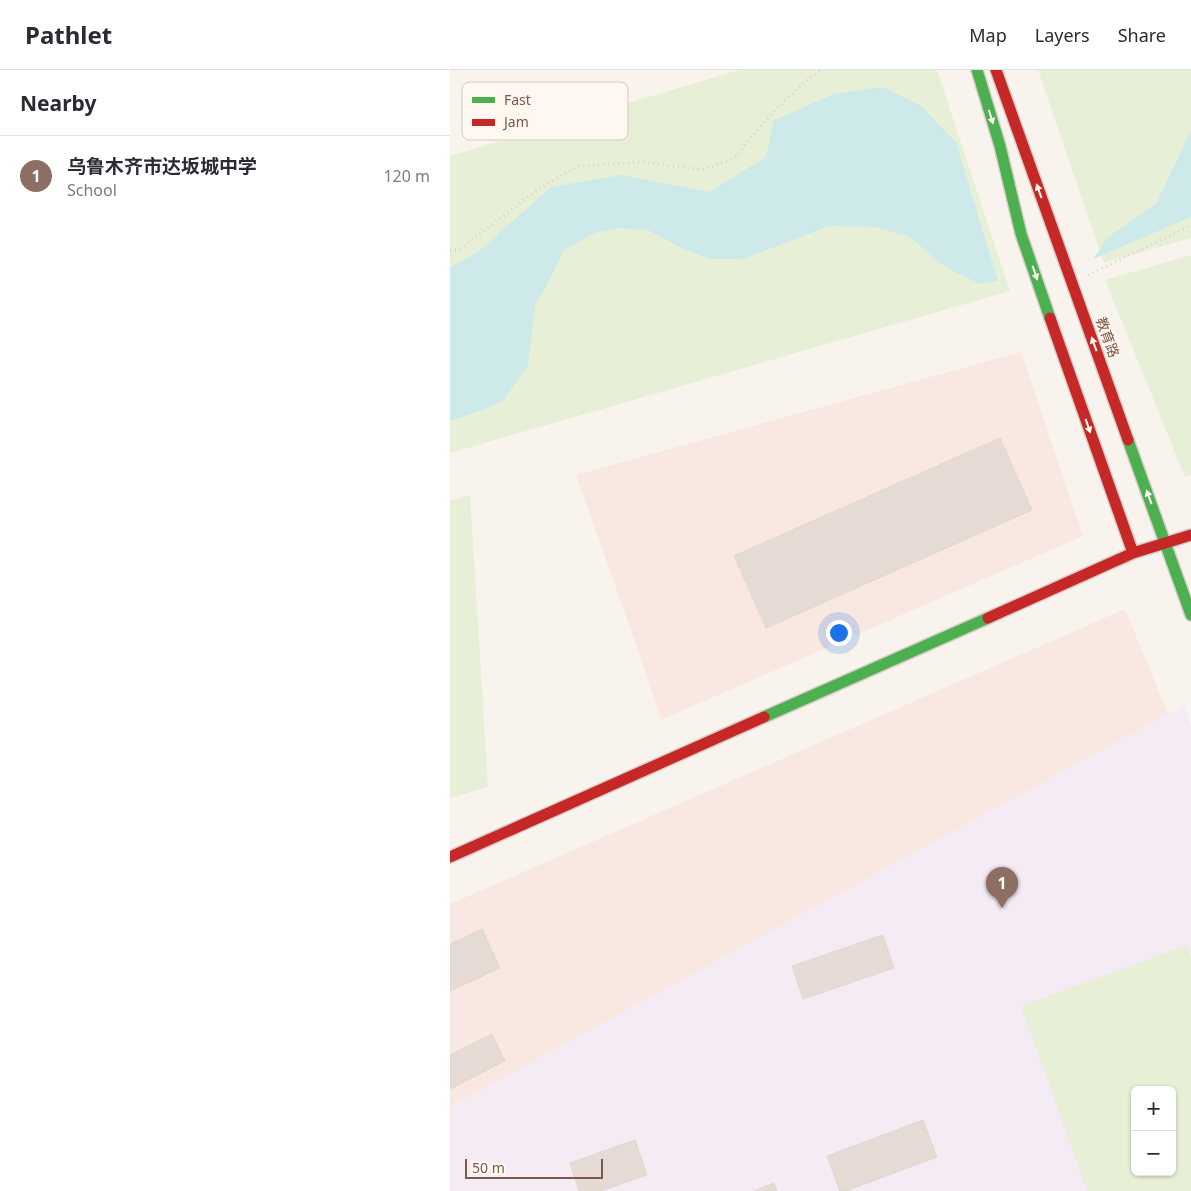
<!DOCTYPE html>
<meta charset="utf-8">
<style>
:root{--surface:#fff;--page:#f7f7f7;--text:#2b2b33;--muted:#7c7c81;--line:#e1e1e2;--accent:#a68e83}
body{margin:0;font-family:"Noto Sans","Noto Sans SC",sans-serif;background:var(--page);color:var(--text)}
.controls{position:absolute;right:15px;bottom:15px;display:grid;overflow:hidden;border-radius:8px;box-shadow:0 1px 4px #0004}
.controls button{width:45px;height:45px;display:grid;place-items:center;padding:0;border:0;border-bottom:1px solid var(--line);background:var(--surface);color:var(--text);font:25px sans-serif}
.scale{position:absolute;left:15px;bottom:12px;width:138px;box-sizing:border-box;padding-left:5px;border:2px solid #7a584a;border-top:0;font-size:14px;line-height:18px;white-space:nowrap;color:#7a584a;-webkit-text-stroke:4px #fff8f0;paint-order:stroke}
.you{position:absolute;left:388px;top:562px;width:18px;height:18px;margin:-12px;border:4px solid #fff;border-radius:50%;background:#1a73e8;box-shadow:0 0 0 8px #1a73e833}
.badge{display:grid;place-items:center;width:32px;height:32px;border-radius:50%;background:var(--accent);color:#fff;font-size:16px;font-weight:700}
.pin{position:absolute;translate:-50% -41px;filter:drop-shadow(0 1px 2px #0008)}
.pin::after{content:'';position:absolute;top:26px;width:18px;height:15px;background:inherit;clip-path:polygon(0 0,100% 0,50% 100%)}
.list{margin:0;padding:0;list-style:none}
h2{display:flex;justify-content:space-between;align-items:center;height:65px;margin:0;padding:0 20px;font-size:21px}
h2 small{font-size:16px;font-weight:400;color:var(--muted)}
.list li{display:grid;grid-template-columns:32px 1fr auto;gap:15px;align-items:center;box-sizing:border-box;height:80px;padding:0 20px;border-top:1px solid var(--line)}
.list b{display:block;font-size:19px;white-space:nowrap}
.list p{margin:0;font-size:16px;white-space:nowrap;color:var(--muted)}
.list em{font-size:16px;font-style:normal;color:var(--muted)}
.map{position:relative;flex:none;width:741px;height:1121px;overflow:hidden}
header{display:flex;align-items:center;gap:30px;box-sizing:border-box;height:70px;padding:0 25px;background:var(--surface);border-bottom:1px solid var(--line)}
header strong{font-size:24px}
nav{display:flex;gap:28px;margin-inline-start:auto;font-size:18px}
main{display:flex}
aside{flex:1;background:var(--surface)}
.map>svg:first-child{display:block}
.commercial{fill:#f9e8e1}
.education{fill:#f5ebf4;fill-rule:evenodd}
.green{fill:#e7f0d7;fill-rule:evenodd}
.water{fill:#cee9ea}
.building{fill:#e6dbd4;stroke:#e2d6cf}
.lines{fill:none;stroke-linecap:round;stroke-linejoin:round}
.fast-casing{stroke:#d9cfc9;stroke-width:14}
.jam-casing{stroke:#d9cfc9;stroke-width:14}
.path{stroke:#dbd2cd;stroke-width:3;stroke-dasharray:1 4;stroke-linecap:butt}
.fast{stroke:#4caf50;stroke-width:11}
.jam{stroke:#c62828;stroke-width:11}
.oneway{fill:#fff8f0}
.labels{text-anchor:middle;dominant-baseline:central;stroke-width:4;stroke-linejoin:round;paint-order:stroke}
.street-label{font-size:14px;fill:#7a584a;stroke:#fff8f0}
.key{fill:#fff8f0;stroke:#d7c8be;stroke-width:1}
.key-label{font-size:14px;fill:#7a584a}
</style>
<header>
<strong>Pathlet</strong>
<nav><a>Map</a><a>Layers</a><a>Share</a></nav>
</header>
<main>
<aside>
<h2>Nearby<small></small></h2>
<ul class="list">
<li><span class="badge" style="background:#8d6e63">1</span><div><b>乌鲁木齐市达坂城中学</b><p>School</p></div><em>120 m</em></li>
</ul>
</aside>
<div class="map">
<svg width="741" height="1121" viewBox="0 0 741 1121">
<rect width="100%" height="100%" fill="#f9f3ed"/>
<path class="commercial" d="M571 282 633 466 211 650 189 583 126 405Z
M675 539 718 644 0 1037V834Z"/>
<path class="education" d="M734 635 741 657V1121H0V1037ZM685 1020H722V1102H685Z"/>
<path class="green" d="M289 0H487L560 221 0 383V86Z
M588 0H741V168L654 193Z
M741 185V405L735 407 655 210Z
M20 425 38 717 0 728V431Z
M737 875 741 888V1121H637L571 936ZM685 1020H722V1102H685Z"/>
<path class="water" d="M433 17 470 35 506 72 548 211 530 214 495 197 460 167 425 157 379 156 293 189H260L231 178 198 160 170 158 145 163 114 180 100 209 85 235 78 296 54 330 33 340 0 351V198L28 182 101 117 171 105 259 122 316 87 324 50 384 24Z
M741 61V147L643 189 658 167 706 134Z"/>
<path class="building" d="M550 368 582 440 316 558 284 486Z
M32 859 50 898 0 921V874Z
M433 865 444 898 353 929 342 896Z
M42 964 55 991 0 1019V985Z
M473 1050 487 1087 396 1121H390L377 1086Z
M185 1070 197 1105 151 1121H129L120 1093Z
M324 1113 327 1121H304Z"/>
<g class="lines">
<g class="fast-casing">
<path id="fast" d="M527 0 550 76 571 164 600 248
M678 370 741 545
M314 647 538 548"/>
</g>
<g class="jam-casing">
<path id="jam" d="M546 0 678 370
M600 248 683 483
M538 548 683 483 741 465
M0 787 314 647"/>
</g>
<path class="path" d="M0 181 10 179 90 118 128 96 193 92 251 100 283 89 323 42 360 7 371 0
M638 205 736 158 741 154"/>
<use href="#fast" class="fast"/>
<use href="#jam" class="jam"/>
</g>
<defs><path id="oneway-solid" d="M-6-.8H1V-3.2L6.5 0L1 3.2V.8H-6Z" transform="scale(1.25)"/></defs>
<g class="oneway">
<use href="#oneway-solid" transform="translate(541 47) rotate(73)"/>
<use href="#oneway-solid" transform="translate(589 121) rotate(-110)"/>
<use href="#oneway-solid" transform="translate(585 203) rotate(71)"/>
<use href="#oneway-solid" transform="translate(644 274) rotate(-110)"/>
<use href="#oneway-solid" transform="translate(638 356) rotate(71)"/>
<use href="#oneway-solid" transform="translate(699 427) rotate(-110)"/>
</g>
<g class="labels">
<g class="street-label">
<text transform="translate(658 267) rotate(70)">教育路</text>
</g>
</g>
<rect x="12" y="12" width="166" height="58" rx="8" class="key"/>
<rect x="22" y="27" width="23" height="6" fill="#4caf50"/>
<rect x="22" y="49" width="23" height="7" fill="#c62828"/>
<g class="key-label">
<text x="54" y="35">Fast</text>
<text x="54" y="57">Jam</text>
</g>
</svg>
<div class="controls">
<button>+</button>
<button>−</button>
</div>
<div class="scale">50 m</div>
<div class="you"></div>
<div class="pin badge" style="left:552px;top:838px;background:#8d6e63">1</div>
</div>
</main>
